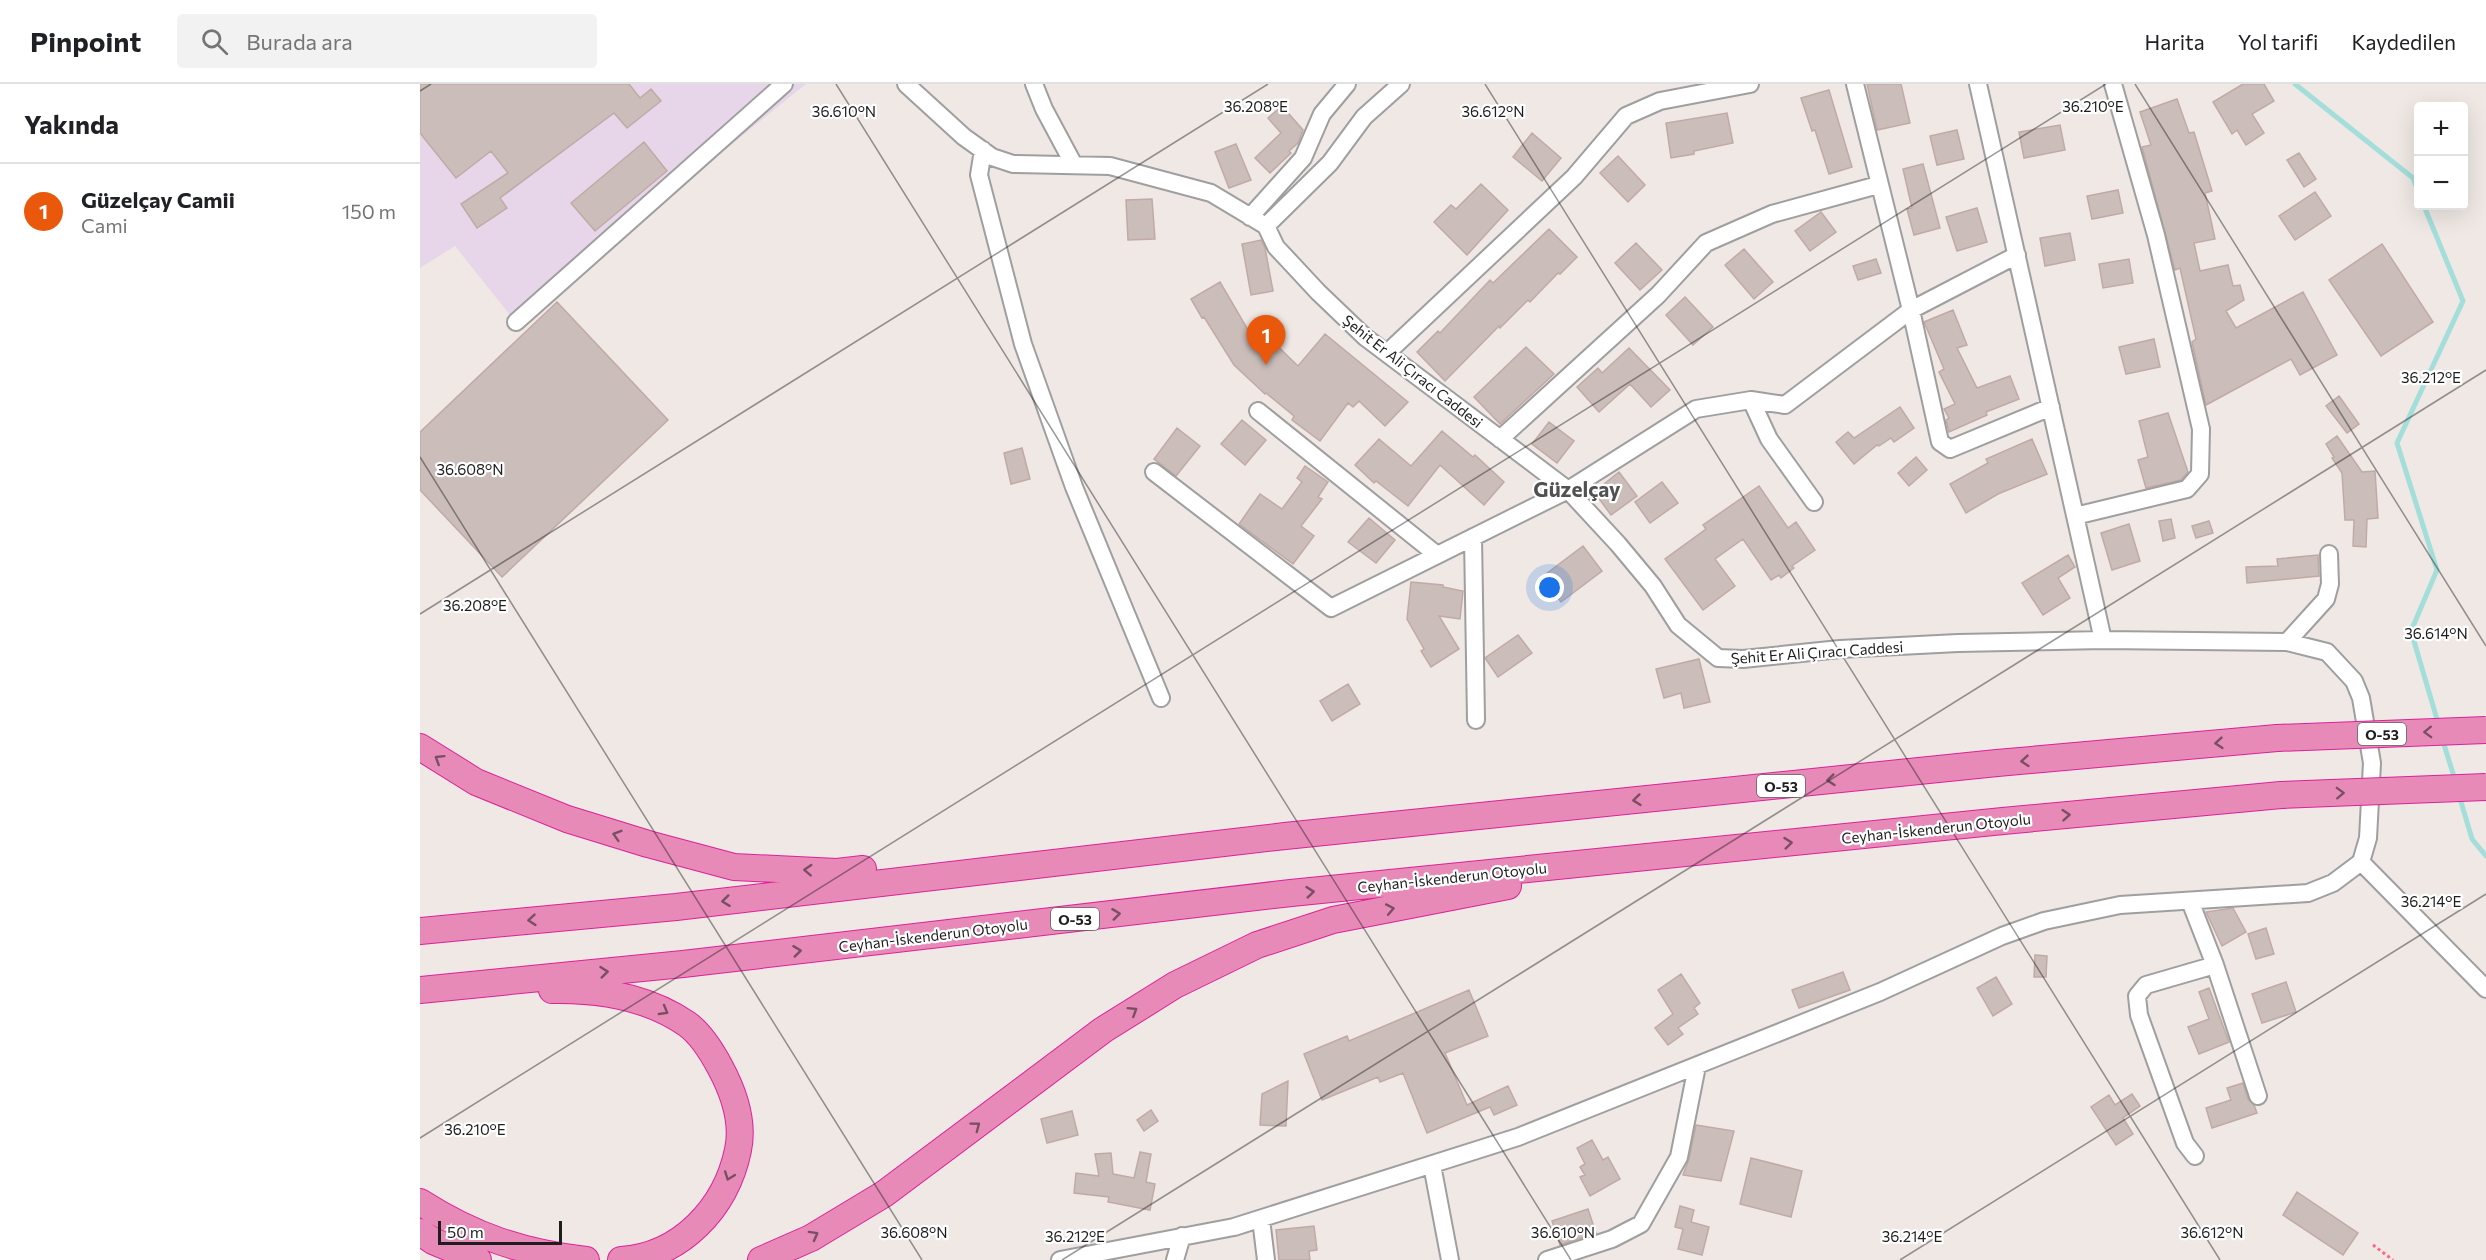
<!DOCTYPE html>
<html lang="tr">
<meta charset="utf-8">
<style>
:root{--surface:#fff;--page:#f2f2f2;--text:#202124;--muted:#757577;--line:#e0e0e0;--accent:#ea580c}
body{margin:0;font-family:Commissioner,sans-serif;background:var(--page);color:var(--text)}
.controls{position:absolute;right:18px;top:18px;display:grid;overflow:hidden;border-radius:6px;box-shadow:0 6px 24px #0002}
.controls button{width:54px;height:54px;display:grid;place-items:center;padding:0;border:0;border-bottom:2px solid var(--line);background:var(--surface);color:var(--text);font:30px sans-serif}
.scale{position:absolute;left:18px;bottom:15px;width:124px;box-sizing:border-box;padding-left:6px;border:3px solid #1e1e1e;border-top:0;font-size:16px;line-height:21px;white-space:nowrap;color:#1e1e1e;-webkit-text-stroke:4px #fff;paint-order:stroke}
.you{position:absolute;left:1130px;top:504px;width:21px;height:21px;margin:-15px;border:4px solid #fff;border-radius:50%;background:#1a73e8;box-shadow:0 0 0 9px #1a73e833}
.badge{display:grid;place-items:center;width:39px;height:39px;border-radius:50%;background:var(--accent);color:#fff;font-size:20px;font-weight:700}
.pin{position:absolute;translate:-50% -50px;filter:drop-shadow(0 2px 3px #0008)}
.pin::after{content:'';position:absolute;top:32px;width:21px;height:18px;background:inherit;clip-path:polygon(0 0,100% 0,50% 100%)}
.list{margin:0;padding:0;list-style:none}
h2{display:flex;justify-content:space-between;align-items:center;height:78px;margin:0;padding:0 24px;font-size:26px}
h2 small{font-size:20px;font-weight:400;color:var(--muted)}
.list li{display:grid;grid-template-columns:39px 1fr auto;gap:18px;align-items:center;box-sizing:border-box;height:96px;padding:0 24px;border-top:2px solid var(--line)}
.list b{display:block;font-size:22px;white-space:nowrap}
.list p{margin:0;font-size:20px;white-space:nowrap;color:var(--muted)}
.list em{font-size:20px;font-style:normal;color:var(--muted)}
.icon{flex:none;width:33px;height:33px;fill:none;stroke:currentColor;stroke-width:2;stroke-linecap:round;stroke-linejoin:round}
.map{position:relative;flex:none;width:2066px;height:1176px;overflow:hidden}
header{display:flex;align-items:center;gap:36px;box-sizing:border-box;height:84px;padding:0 30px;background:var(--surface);border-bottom:2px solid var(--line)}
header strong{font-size:28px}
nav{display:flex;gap:33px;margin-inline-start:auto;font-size:21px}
.search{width:420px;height:54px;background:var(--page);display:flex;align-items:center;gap:15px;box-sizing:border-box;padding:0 21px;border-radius:6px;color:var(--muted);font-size:22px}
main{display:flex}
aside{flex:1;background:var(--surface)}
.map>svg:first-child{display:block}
.industrial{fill:#e7d6e9}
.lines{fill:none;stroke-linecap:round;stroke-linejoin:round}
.stream{stroke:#a4deda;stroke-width:5}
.building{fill:#cbbdba;stroke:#c1aaa6;stroke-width:1.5}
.minor-casing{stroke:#9f9f9f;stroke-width:20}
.highway-casing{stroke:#dd2199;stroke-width:28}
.path{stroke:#fc6985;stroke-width:3;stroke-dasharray:3 3;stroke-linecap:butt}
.minor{stroke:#fff;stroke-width:16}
.highway{stroke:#e88ab8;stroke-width:26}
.highway-bridge-casing{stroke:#dd2199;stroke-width:28;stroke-linecap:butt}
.highway-bridge{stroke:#e88ab8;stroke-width:26}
.oneway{stroke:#794f63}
.ticks{fill:none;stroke:#1e1e1e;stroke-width:1.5;stroke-opacity:0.45}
.labels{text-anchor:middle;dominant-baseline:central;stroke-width:4.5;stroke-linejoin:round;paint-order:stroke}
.shield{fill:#fff;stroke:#626262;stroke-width:1.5}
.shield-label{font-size:14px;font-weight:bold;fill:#1e1e1e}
.street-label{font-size:15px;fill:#1e1e1e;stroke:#fff}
.district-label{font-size:21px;font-weight:bold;fill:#515151;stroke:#fff}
.ticks-label{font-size:15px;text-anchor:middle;fill:#1e1e1e;stroke:#fff;stroke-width:4.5;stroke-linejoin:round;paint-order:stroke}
</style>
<header>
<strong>Pinpoint</strong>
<div class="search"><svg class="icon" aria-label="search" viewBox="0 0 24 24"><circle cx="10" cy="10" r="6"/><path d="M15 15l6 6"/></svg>Burada ara</div>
<nav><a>Harita</a><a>Yol tarifi</a><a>Kaydedilen</a></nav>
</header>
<main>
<aside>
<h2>Yakında<small></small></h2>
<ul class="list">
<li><span class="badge">1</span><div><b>Güzelçay Camii</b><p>Cami</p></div><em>150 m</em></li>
</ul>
</aside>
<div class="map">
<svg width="2066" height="1176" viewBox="0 0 2066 1176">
<rect width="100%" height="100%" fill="#efe8e4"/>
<path class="industrial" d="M0 0H386L94 236 35 162 0 184Z"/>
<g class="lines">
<path class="stream" d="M1875 0 1993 94 1998 107
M2004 122 2043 217 1977 359 2017 486 1991 547 2019 642
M2022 654 2035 696
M2039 711 2052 755 2066 772"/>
</g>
<path class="building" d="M0 0H209L220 14 231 5 241 17 207 44 194 29 80 114 87 124 57 144 41 120 88 89 71 67 36 94 0 49Z
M1447 0H1481L1490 39 1457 46Z
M1823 0H1844L1854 17 1832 30 1844 49 1826 61 1817 46 1812 50 1793 18Z
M1409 6 1432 83 1409 90 1395 46 1392 47 1381 14Z
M1757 15 1769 49 1774 48 1792 107 1785 109 1795 155 1774 159 1780 187 1808 181 1813 202 1820 201 1824 216 1806 227 1816 244 1883 208 1917 271 1880 291 1871 275 1786 321 1772 258 1776 255 1760 184 1755 186 1722 63 1731 61 1720 28Z
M862 22 883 46 878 59 869 67 871 69 850 89 835 74 861 49 848 34Z
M1307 29 1313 59 1274 67V70L1251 74 1246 39Z
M1640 41 1645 66 1604 74 1599 48Z
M1537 46 1544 75 1517 81 1510 52Z
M1112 49 1141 74 1122 97 1093 73Z
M224 58 247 87 175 147 151 119Z
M816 60 831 96 809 104 795 68Z
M1879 69 1896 95 1884 103 1867 76Z
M1198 72 1225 101 1208 118 1180 89Z
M1503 80 1520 144 1494 151 1487 125 1492 124 1483 85Z
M1061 100 1088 126 1047 171 1014 138 1031 121 1036 125Z
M1698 106 1703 129 1672 135 1667 112Z
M1895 108 1911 132 1875 156 1859 132Z
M732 115 735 155 708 156 706 116Z
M1557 124 1567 158 1537 167 1526 133Z
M1401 128 1416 148 1390 167 1375 147Z
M1129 145 1157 173 1140 190 1138 189 1110 218 1108 216 1080 244 1079 242 1025 297 997 268 1018 247 1020 249 1070 196 1073 199Z
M1650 149 1655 176 1625 182 1620 154Z
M841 156 845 164 853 207 831 211 822 160Z
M1216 159 1242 186 1220 206 1195 179Z
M1962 160 2013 238 1961 272 1909 196Z
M1324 165 1353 198 1334 215 1305 181Z
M1456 175 1461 189 1438 196 1433 182Z
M1709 175 1713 199 1683 204 1679 180Z
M800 198 842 270 837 242 878 282 905 250 988 318 965 342 939 317 933 323 928 319 900 357 872 336 874 332 846 309 845 310 814 281 784 233 782 234 771 215Z
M1265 213 1293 243 1273 261 1246 231Z
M137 218 248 336 82 493 0 406V348Z
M1533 226 1547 261 1537 264 1557 304 1590 292 1599 315 1566 328 1567 331 1529 348 1526 336 1529 334 1524 325 1535 320 1519 288 1524 285 1504 238Z
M1734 255 1740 283 1706 290 1699 263Z
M1106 263 1134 290 1080 340 1054 313Z
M1209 264 1250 306 1231 323 1210 300 1179 328 1157 303 1178 284 1182 289Z
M1919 312 1939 340 1927 349 1906 322Z
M1480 323 1494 344 1474 358 1471 354 1459 362 1457 361 1434 380 1416 358 1428 348 1434 354Z
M1748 329 1768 388 1761 396 1726 404 1718 376 1728 373 1719 337Z
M822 336 846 356 825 381 801 360Z
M1129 338 1154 357 1137 379 1112 360Z
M757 344 780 362 756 392 734 375Z
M1022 347 1053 373 1055 371 1084 398 1064 421 1020 381 988 422 956 397 954 399 935 381 959 355 991 382Z
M1917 352 1942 388 1955 387 1958 434 1947 435 1946 463 1933 462 1934 436H1925L1922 389 1912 374 1914 373 1906 360Z
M1612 355 1627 390 1578 410 1546 429 1530 400 1568 379 1566 375Z
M602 364 610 395 591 400 584 369Z
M1496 373 1507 386 1489 402 1478 389Z
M885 382 908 398 898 413 902 415 881 442 894 452 873 480 819 440 840 410 862 425 882 398 877 394Z
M1199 388 1217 412 1191 431 1174 408Z
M1242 398 1258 419 1230 439 1215 418Z
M1339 402 1368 444 1376 438 1395 466 1372 482 1374 484 1361 494 1359 491 1351 496 1323 455 1295 475 1315 502 1283 526 1245 475 1286 445 1283 441Z
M949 434 975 456 956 479 928 458Z
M1751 435 1755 454 1743 457 1739 437Z
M1789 437 1793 449 1776 454 1772 442Z
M1709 440 1720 477 1692 486 1681 449Z
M1163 462 1182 487 1141 518 1122 493Z
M1648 471 1655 483 1638 494 1650 514 1623 531 1602 499Z
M1898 471 1899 492 1827 499 1826 483 1858 482 1857 475Z
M991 498 1023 501V503L1043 507 1040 535 1019 532 1039 565 1011 583 1001 567 1004 565 987 535Z
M1098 551 1112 569 1078 593 1065 574Z
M1279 575 1290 618 1264 624 1261 609 1244 614 1236 585Z
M928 600 940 620 912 637 900 617Z
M1813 824 1826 848 1802 862 1786 828Z
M1846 844 1854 870 1836 875 1828 850Z
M1615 871 1627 872 1626 893H1614Z
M1423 888 1430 906 1379 924 1372 906Z
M1261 890 1280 919 1274 924 1278 930 1258 944 1263 950 1248 961 1235 944 1253 930 1238 906Z
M1576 893 1592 920 1573 932 1557 904Z
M1866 898 1876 928 1842 939 1832 910Z
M1789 904 1809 958 1779 970 1768 943 1789 935 1779 908Z
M1049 906 1068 952 1025 969 1047 1021 1088 1002 1097 1021 1074 1031 1070 1023 1007 1049 983 989 960 998 958 993 902 1016 884 970 927 952 929 957Z
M868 997 866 1042 840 1041 842 1010Z
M1823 999 1828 1015 1834 1021 1837 1029 1792 1044 1786 1024 1811 1016 1807 1004Z
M1712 1010 1720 1022 1703 1034 1713 1050 1696 1061 1671 1023 1689 1011 1695 1021Z
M731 1026 738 1037 724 1047 717 1036Z
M652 1027 658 1051 627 1059 621 1035Z
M1276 1041 1314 1047 1301 1097 1263 1091 1269 1075Z
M1172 1056 1183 1076 1188 1073 1200 1095 1170 1112 1160 1093 1165 1091 1160 1083 1165 1080 1157 1064Z
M720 1068 731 1070 726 1098 735 1100 730 1126 688 1118 689 1113 654 1109 656 1089 679 1092 675 1070 691 1069 693 1090 714 1094Z
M1331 1074 1382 1087 1371 1133 1320 1120Z
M1877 1108 1938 1149 1923 1171 1863 1131Z
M1260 1122 1274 1126 1271 1138 1289 1143 1282 1171 1258 1165 1263 1145 1255 1143Z
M1168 1125 1176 1149 1140 1161 1132 1137Z
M894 1142 897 1166 889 1167 890 1176H859L856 1146Z"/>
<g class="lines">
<g class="minor-casing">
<path id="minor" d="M486 0 544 53 572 73 593 80 690 82 791 109 846 142 856 163 871 179 898 208 945 253 1148 406 1198 460 1233 502 1258 541 1298 574 1323 575 1420 565 1538 559 1683 556 1867 558 1907 568 1934 597 1941 614 1952 679 1948 754 1941 778
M614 0 624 25 654 81
M1435 0 1491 226 1520 358 1530 365 1631 323
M1558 0 1683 556
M563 66 559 91 603 260 654 403 741 614
M830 133 883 74 902 30 927 0
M846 142 910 79 944 33 981 0
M96 238 364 0
M967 269 1154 93 1206 32 1240 17 1330 0
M1331 316 1349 355 1394 418
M838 327 1017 471
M1080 355 1238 211 1286 159 1352 130 1458 101
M734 388 911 524 1148 406 1276 325 1331 316 1365 321 1491 226 1597 171
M1655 432 1767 405 1780 390 1781 345 1736 151 1693 0
M1053 453 1056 636
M1867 558 1906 515 1910 500 1909 470
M1941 778 2066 905
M1770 817 1795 881 1838 1012
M1775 1072 1765 1059 1719 931 1717 912 1726 901 1795 881
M1012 1081 1030 1176
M841 1135 846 1176
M640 1176 814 1143 1098 1053 1460 908 1582 852 1624 837 1700 821 1888 809 1913 799 1941 778
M755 1176 762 1152
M1127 1176 1192 1155 1221 1140 1259 1073 1277 982"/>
</g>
<g class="highway-casing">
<path id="highway" d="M0 663 56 698 147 735 228 760 314 783 417 788 443 785
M0 847 256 823 865 752 1577 679 1857 654
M0 906 263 880 871 809 1583 737 1861 711
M132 906C179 905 228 913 267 940 281 950 292 968 300 983 313 1007 324 1038 318 1066 306 1124 261 1172 201 1176
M0 1118C53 1152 103 1169 166 1176
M0 1148 13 1157 58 1176
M341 1176 391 1154 464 1110 683 946 755 901 837 861 913 836 1088 802"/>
</g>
<path class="path" d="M1953 1161 1973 1176"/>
<use href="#minor" class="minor"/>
<use href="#highway" class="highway"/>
<g class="highway-bridge-casing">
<path id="highway-bridge" d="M1857 654 2066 646
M1861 711 2066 703"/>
</g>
<use href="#highway-bridge" class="highway-bridge"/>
</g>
<defs><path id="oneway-chevron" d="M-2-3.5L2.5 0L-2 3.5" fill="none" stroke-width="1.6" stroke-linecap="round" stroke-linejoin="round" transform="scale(1.5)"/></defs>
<g class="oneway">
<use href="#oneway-chevron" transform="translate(2008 648) rotate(178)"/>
<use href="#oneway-chevron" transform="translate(1799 659) rotate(175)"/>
<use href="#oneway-chevron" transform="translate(19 675) rotate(-148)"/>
<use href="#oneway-chevron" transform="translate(1605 677) rotate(175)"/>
<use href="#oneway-chevron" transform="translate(1411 696) rotate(174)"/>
<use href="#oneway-chevron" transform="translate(1920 709) rotate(-2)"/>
<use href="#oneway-chevron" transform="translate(1217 716) rotate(174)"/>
<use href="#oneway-chevron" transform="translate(1646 731) rotate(-5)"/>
<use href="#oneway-chevron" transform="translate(197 751) rotate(-163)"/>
<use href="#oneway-chevron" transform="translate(1368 759) rotate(-6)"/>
<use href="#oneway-chevron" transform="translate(388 786) rotate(-177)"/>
<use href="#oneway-chevron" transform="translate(890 808) rotate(-6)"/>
<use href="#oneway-chevron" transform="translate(306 817) rotate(173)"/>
<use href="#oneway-chevron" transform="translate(970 825) rotate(-11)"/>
<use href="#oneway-chevron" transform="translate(696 830) rotate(-7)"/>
<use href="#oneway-chevron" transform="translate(112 836) rotate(175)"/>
<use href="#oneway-chevron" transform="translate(377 867) rotate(-7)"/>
<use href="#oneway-chevron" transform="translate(184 888) rotate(-6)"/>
<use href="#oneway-chevron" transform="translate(244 927) rotate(30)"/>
<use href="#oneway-chevron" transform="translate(713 927) rotate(-32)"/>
<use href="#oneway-chevron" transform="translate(556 1042) rotate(-37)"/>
<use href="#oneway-chevron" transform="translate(309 1092) rotate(110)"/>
<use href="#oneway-chevron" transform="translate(394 1151) rotate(-29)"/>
</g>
<path class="ticks" d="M416 0 1151 1176M1065 0 1800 1176M1715 0 2066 562M0 7 11 0M0 373 502 1176M0 530 848 0M0 1054 1686 0M642 1176 2066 286M1480 1176 2066 810"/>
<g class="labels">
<g class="shield">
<rect x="1938" y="639" width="48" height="22" rx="4.5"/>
<rect x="1337" y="691" width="48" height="22" rx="4.5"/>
<rect x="631" y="824" width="48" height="22" rx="4.5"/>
</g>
<g class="shield-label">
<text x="1962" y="650">O-53</text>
<text x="1361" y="702">O-53</text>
<text x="655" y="835">O-53</text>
</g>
<g class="street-label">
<text transform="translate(993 287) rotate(38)">Şehit Er Ali Çıracı Caddesi</text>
<text transform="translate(1397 568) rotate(-4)">Şehit Er Ali Çıracı Caddesi</text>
<text transform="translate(1516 744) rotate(-6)">Ceyhan-İskenderun Otoyolu</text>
<text transform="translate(1032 793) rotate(-6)">Ceyhan-İskenderun Otoyolu</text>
<text transform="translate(513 851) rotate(-7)">Ceyhan-İskenderun Otoyolu</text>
</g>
<g class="district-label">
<text x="1157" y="404">Güzelçay</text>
</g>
</g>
<g class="ticks-label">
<text x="836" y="28">36.208°E</text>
<text x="1673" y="28">36.210°E</text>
<text x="424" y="33">36.610°N</text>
<text x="1073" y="33">36.612°N</text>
<text x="2011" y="299">36.212°E</text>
<text x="50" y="391">36.608°N</text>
<text x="55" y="527">36.208°E</text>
<text x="2016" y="555">36.614°N</text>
<text x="2011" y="823">36.214°E</text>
<text x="55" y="1051">36.210°E</text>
<text x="494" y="1154">36.608°N</text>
<text x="1143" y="1154">36.610°N</text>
<text x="1792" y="1154">36.612°N</text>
<text x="655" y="1158">36.212°E</text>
<text x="1492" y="1158">36.214°E</text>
</g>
</svg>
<div class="controls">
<button>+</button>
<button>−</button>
</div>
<div class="scale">50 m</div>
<div class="you"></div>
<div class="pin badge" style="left:846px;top:281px">1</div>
</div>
</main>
